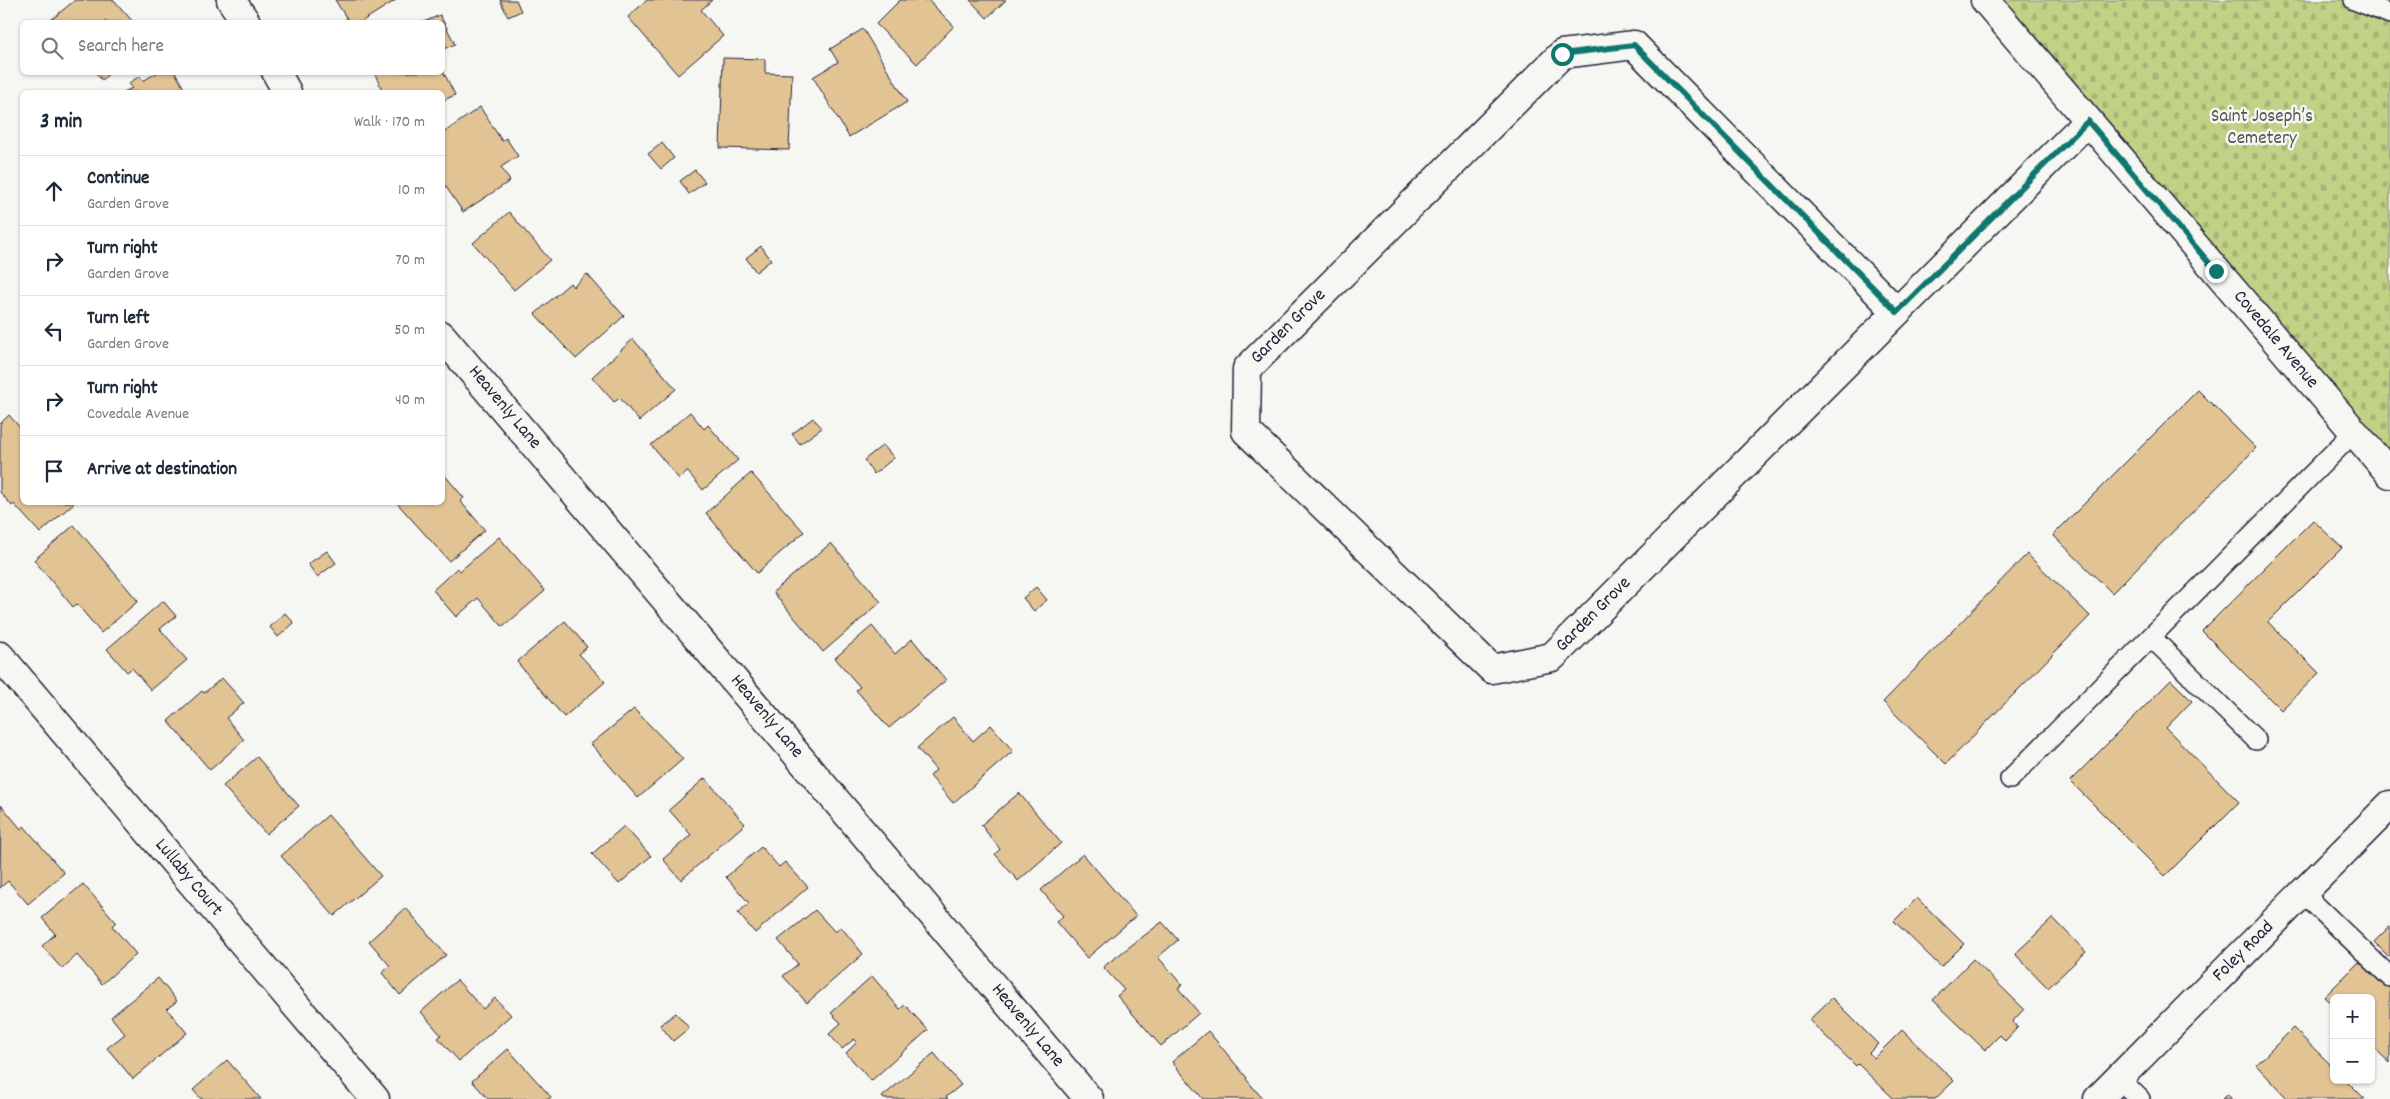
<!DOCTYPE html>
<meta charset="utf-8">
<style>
:root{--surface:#fff;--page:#f2f2f3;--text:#1f2937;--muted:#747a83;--line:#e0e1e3}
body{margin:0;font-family:Dekko,sans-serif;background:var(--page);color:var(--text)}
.controls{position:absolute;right:15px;bottom:15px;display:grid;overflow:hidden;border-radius:8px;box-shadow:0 1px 4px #0004}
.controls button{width:45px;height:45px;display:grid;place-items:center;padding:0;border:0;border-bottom:1px solid var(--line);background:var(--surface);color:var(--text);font:25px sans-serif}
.stop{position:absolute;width:15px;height:15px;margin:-11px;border:4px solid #0f766e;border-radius:50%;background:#fff}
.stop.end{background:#0f766e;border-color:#fff;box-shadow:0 1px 5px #0008}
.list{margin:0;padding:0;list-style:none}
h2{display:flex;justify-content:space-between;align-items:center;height:65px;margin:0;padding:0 20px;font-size:21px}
h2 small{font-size:16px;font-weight:400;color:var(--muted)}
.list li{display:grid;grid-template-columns:32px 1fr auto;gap:15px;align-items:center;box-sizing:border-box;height:70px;padding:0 20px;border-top:1px solid var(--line)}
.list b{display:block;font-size:19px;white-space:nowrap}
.list p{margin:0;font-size:16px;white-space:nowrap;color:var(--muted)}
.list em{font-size:16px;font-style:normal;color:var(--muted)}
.icon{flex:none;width:28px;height:28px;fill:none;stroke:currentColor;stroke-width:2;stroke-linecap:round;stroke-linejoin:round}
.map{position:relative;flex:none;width:2390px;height:1099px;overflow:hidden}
.search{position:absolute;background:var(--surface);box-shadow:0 1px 4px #0004;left:20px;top:20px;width:425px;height:55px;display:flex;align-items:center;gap:12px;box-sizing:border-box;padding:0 18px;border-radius:8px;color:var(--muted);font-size:19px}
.panel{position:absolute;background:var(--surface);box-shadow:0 1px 4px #0004;left:20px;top:90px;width:425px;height:415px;border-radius:8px}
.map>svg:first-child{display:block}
.cemetery{fill:url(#cemetery-stones);stroke:#727a61}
.building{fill:#e1c394;stroke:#22223b}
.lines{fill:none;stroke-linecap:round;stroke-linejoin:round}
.lane-casing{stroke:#22223b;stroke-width:22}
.street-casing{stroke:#22223b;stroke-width:31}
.secondary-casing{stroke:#22223b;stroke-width:31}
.lane{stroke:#f6f6f2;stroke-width:19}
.street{stroke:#f6f6f2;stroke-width:28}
.secondary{stroke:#f6f6f2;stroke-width:28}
.route{stroke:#0f766e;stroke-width:6}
.labels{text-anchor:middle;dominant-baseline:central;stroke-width:5;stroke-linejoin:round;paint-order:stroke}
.park-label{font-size:19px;fill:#525752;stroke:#f6f6f2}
.street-label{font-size:19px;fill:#22223b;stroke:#f6f6f2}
</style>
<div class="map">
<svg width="2390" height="1099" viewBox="0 0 2390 1099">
<defs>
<pattern id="cemetery-stones" width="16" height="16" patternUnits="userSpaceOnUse" patternTransform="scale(1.25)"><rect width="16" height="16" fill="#c1d287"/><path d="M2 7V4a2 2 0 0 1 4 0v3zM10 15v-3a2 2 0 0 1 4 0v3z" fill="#a6b475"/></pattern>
</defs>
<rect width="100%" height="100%" fill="#f6f6f2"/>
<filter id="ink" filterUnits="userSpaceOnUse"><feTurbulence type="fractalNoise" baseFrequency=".02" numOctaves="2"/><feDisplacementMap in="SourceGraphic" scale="10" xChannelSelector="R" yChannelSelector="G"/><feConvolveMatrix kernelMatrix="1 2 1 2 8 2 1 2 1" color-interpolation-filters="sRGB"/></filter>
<g filter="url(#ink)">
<path class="cemetery" d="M1985 0H2390V474Z"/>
<path class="building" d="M75 0H114L133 22H53L51 20Z
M335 0H396L361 22H349Z
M500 0H516L521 11 508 17Z
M647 0H712L701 10 723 36 678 75 628 17Z
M900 0H928L954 26 917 64 876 24Z
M970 0H1006L987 18Z
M440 15 455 44 442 50V22H424Z
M863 29 907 102 849 137 813 77 838 62 830 49Z
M723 58 765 59V73L792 74 789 150 720 148Z
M442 69 455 95 442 101V92H383L374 72H442Z
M95 72H111L102 80Z
M158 72H175L186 92H124L132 88 129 83 140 76 143 81Z
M480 107 502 141 506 138 518 156 501 167 510 181 463 212 442 181V134Z
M662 143 674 158 661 169 648 154Z
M695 170 705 182 689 194 680 181Z
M509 212 550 260 514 290 473 243Z
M761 246 771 260 756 272 746 258Z
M587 274 624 316 576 359 535 314 570 283 573 287Z
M633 339 676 389 639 421 620 398 614 402 592 377Z
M2198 390 2256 448 2112 593 2053 535Z
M690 412 704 429 708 425 738 460 703 490 687 471 679 479 651 445Z
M9 415 22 430V502H75L40 533 14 504 12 506 0 492V424Z
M813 418 822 428 800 444 792 434Z
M883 445 894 458 874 474 864 460Z
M442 472 464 498 460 501 485 530 449 561 396 502H442Z
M751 473 804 532 757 573 706 513Z
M2313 520 2342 548 2268 622 2319 673 2281 710 2202 631Z
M74 525 138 601 101 633 77 604 73 607 34 560Z
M499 537 545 591 503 627 478 598 456 617 433 590 457 568 460 571Z
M831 543 881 602 823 652 773 592Z
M327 551 336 563 317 577 308 564Z
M2027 554 2090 616 1946 764 1883 702Z
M1036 587 1047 600 1034 611 1023 598Z
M163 601 176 616 160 629 187 660 151 690 132 668 127 672 107 649Z
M285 613 294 623 278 637 270 627Z
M565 621 587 647 579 654 605 682 564 717 517 662Z
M872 626 895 654 912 639 946 680 889 728 856 690 860 687 835 658Z
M222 678 244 703 226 718 244 740 210 770 168 721 202 691 204 693Z
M2171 680 2192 701 2166 728 2239 802 2165 876 2070 781Z
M634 709 683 759 638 798 591 744Z
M953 717 973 741 991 725 1013 751 953 803 930 776 936 770 917 748Z
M257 757 299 806 266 834 223 786Z
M705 778 745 824 681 880 663 859 691 835 669 810Z
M1019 793 1061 843 1018 881 995 854 1000 849 981 825Z
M1 805 21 829 24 826 64 873 28 904 8 881 0 888Z
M328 815 381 876 334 916 281 856Z
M624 826 651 856 619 884 592 854Z
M761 847 779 867 785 862 808 887 755 933 738 913 749 903 726 877Z
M1083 854 1136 916 1087 958 1056 922 1063 916 1041 890Z
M83 884 116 922 112 926 136 954 102 984 77 955 62 969 42 946 55 934 42 918Z
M1917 898 1964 944 1941 967 1894 921Z
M406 908 446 955 400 995 382 973 390 966 369 941Z
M815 910 835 932 841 927 863 954 807 1003 783 976 798 964 778 940Z
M2053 918 2086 952 2048 988 2015 954Z
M1162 922 1178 940 1158 957 1182 985 1178 988 1199 1013 1161 1046 1117 996 1124 990 1103 967Z
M2390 926V958L2374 942Z
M1973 959 2024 1009 2012 1022 2018 1027 2005 1041 2000 1035 1985 1050 1933 1000Z
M2361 960 2390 989V1063L2371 1045V998H2334V1006L2324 997Z
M872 976 900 1009 905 1005 928 1030 871 1081 846 1053 857 1042 854 1039 842 1049 829 1034 841 1023 831 1013Z
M158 978 177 1001 167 1009 187 1033 133 1079 107 1048 125 1034 111 1017Z
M457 980 483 1009 495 998 511 1015 459 1061 438 1038 441 1035 421 1012Z
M1832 998 1878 1044 1869 1053 1874 1058 1902 1030 1954 1081 1935 1099H1894L1858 1064 1856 1066 1809 1020Z
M676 1013 689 1028 673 1041 660 1025Z
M2293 1028 2334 1068V1080H2346L2365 1099H2288L2256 1065Z
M1208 1031 1247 1078 1246 1079 1263 1099H1203L1172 1062Z
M508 1049 551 1097 549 1099H488L472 1081Z
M934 1053 961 1085 946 1097 948 1099H884L882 1097Z
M227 1060 261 1099H201L193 1090Z
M2227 1094 2232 1099H2222Z"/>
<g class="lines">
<g class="lane-casing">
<path id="lane" d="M2354 0 2390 14
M2151 637 2256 740
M2010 779 2354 432
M2303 893 2390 977
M2119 1079 2140 1099"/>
</g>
<g class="street-casing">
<path id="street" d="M231 0 246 22
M1985 0 2390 474
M276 72 287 92
M1897 312 1634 45 1562 54 1247 369 1246 431 1492 669 1552 657 2088 121
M442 336 1089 1099
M0 656 375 1099"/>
</g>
<g class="secondary-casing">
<path id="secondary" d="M2098 1099 2390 805"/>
</g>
<use href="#lane" class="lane"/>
<use href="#street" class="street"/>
<use href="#secondary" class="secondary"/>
</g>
</g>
<g class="lines" filter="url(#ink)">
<path class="route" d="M1562 54 1634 45 1897 312 2088 121 2216 271"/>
</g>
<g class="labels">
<g class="park-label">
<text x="2262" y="117">Saint Joseph’s<tspan x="2262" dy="22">Cemetery</tspan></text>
</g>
<g class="street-label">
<text transform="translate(1289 327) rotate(-45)">Garden Grove</text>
<text transform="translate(2275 340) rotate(50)">Covedale Avenue</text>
<text transform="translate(504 408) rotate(50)">Heavenly Lane</text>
<text transform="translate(1594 615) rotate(-45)">Garden Grove</text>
<text transform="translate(766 717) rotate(50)">Heavenly Lane</text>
<text transform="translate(188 878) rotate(50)">Lullaby Court</text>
<text transform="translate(2244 952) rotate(-45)">Foley Road</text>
<text transform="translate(1027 1026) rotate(50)">Heavenly Lane</text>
</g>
</g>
</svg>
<div class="controls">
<button>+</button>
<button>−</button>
</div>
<div class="stop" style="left:1562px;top:54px"></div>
<div class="stop end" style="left:2216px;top:271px"></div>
<div class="search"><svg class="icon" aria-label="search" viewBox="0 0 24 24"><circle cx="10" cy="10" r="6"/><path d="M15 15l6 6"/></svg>Search here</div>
<section class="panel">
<h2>3 min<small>Walk · 170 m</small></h2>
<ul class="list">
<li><svg class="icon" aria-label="ahead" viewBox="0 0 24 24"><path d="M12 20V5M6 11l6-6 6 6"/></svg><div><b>Continue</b><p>Garden Grove</p></div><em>10 m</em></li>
<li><svg class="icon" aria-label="right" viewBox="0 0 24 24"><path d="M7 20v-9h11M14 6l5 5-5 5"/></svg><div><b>Turn right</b><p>Garden Grove</p></div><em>70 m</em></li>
<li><svg class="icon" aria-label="left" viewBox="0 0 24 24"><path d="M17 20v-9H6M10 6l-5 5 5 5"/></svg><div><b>Turn left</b><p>Garden Grove</p></div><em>50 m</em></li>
<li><svg class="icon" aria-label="right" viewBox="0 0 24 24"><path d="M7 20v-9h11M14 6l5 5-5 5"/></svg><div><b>Turn right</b><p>Covedale Avenue</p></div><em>40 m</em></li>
<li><svg class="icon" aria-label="arrive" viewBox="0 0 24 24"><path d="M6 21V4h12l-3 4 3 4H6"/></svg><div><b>Arrive at destination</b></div></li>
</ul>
</section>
</div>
